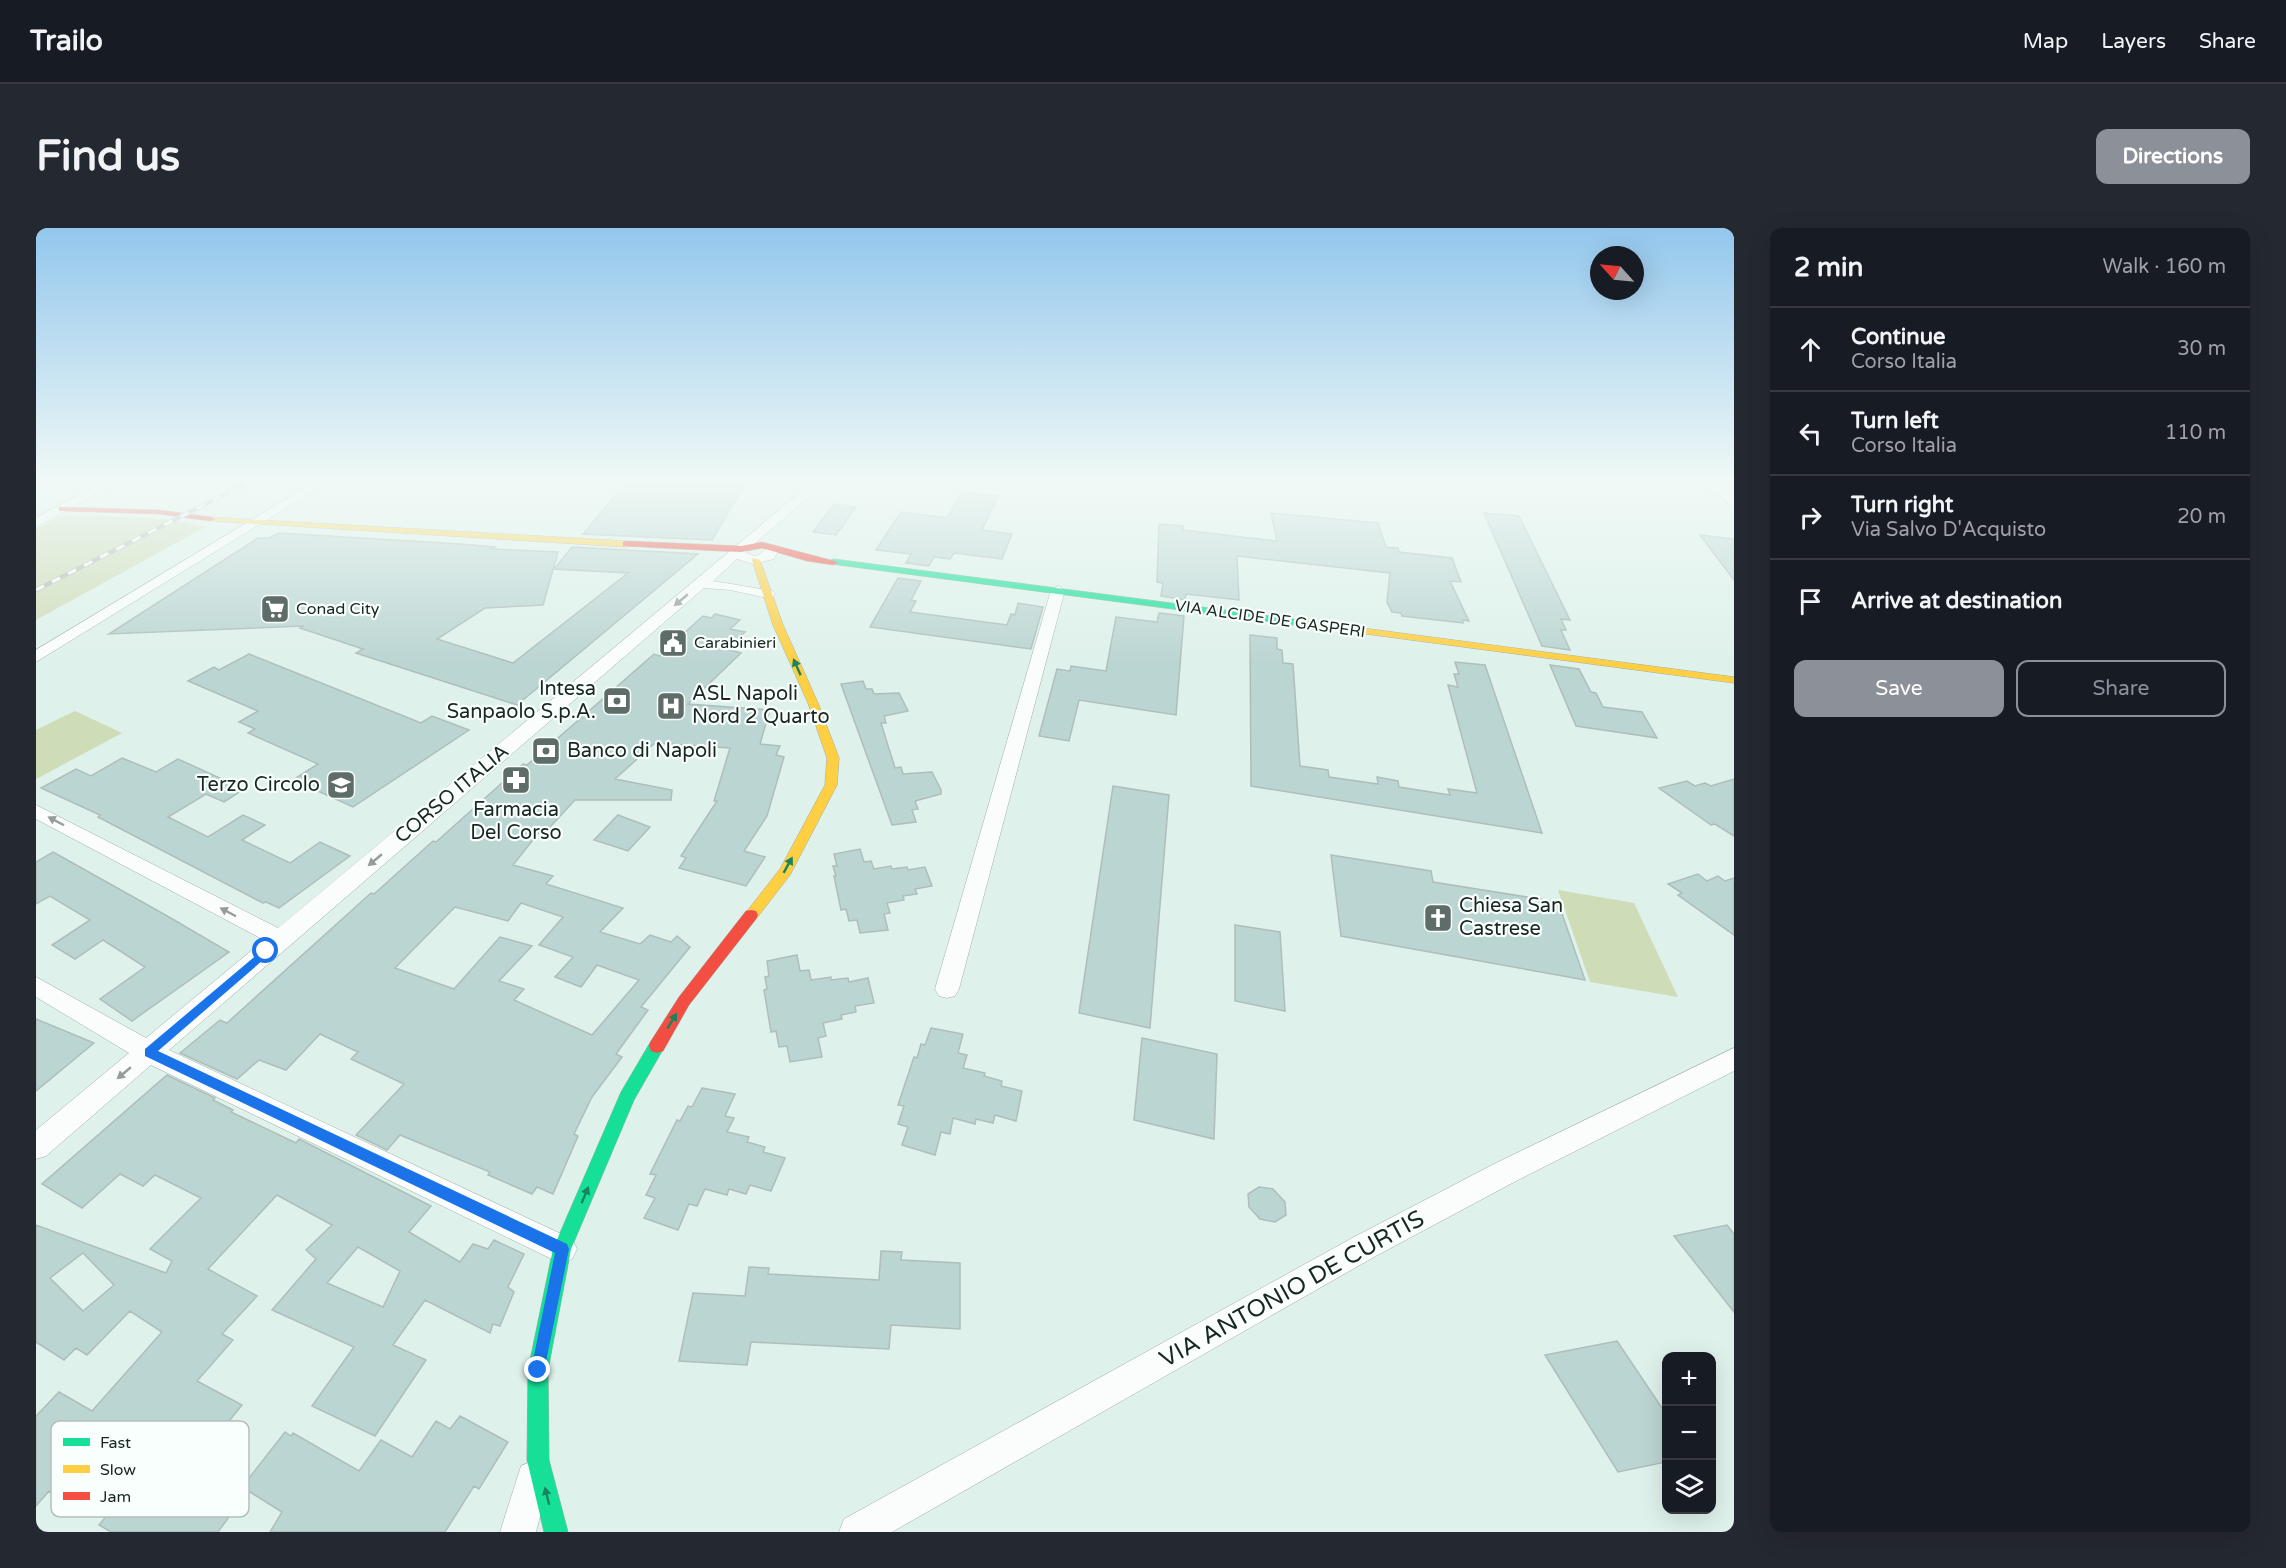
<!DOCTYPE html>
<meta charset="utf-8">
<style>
:root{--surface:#171b24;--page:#242831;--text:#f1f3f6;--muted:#9ea1a6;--line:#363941;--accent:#8c9099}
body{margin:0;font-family:"Varela Round",sans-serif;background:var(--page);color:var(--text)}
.controls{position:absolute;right:18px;bottom:18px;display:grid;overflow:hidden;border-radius:12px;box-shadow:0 6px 24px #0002}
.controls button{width:54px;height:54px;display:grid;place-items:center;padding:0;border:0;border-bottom:2px solid var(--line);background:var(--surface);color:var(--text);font:30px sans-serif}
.compass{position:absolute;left:1554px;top:18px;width:54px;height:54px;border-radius:50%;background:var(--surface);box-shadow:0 6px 24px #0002;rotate:297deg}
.stop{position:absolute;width:18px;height:18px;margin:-14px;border:4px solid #1a73e8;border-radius:50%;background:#fff}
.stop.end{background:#1a73e8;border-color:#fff;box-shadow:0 2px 6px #0008}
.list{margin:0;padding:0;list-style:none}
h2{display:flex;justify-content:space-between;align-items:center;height:78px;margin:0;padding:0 24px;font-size:26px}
h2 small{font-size:20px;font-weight:400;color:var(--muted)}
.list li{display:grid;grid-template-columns:39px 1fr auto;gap:18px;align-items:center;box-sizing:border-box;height:84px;padding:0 24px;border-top:2px solid var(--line)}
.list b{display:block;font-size:22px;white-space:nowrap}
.list p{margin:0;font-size:20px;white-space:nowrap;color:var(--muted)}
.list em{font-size:20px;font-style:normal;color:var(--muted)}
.actions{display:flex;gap:12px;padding:18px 24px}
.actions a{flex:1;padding:14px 0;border:2px solid var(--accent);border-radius:12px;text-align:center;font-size:21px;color:var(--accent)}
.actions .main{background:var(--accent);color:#fff}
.icon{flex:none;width:33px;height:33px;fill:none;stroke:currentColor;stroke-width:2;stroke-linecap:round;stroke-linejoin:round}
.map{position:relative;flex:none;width:1698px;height:1304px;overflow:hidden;border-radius:12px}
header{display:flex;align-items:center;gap:36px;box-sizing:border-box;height:84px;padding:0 30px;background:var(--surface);border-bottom:2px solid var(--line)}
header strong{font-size:28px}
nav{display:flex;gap:33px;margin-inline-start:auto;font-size:21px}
.intro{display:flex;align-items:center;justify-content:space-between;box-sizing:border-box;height:144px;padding:0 36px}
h1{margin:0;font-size:42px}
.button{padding:15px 27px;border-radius:12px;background:var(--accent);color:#fff;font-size:21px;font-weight:700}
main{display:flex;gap:36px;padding:0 36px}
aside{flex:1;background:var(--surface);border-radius:12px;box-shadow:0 6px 24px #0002}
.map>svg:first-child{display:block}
.green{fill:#cedcb8}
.building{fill:#bbd5d2;stroke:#aebebb;stroke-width:1.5;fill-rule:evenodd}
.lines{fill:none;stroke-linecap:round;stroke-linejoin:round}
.street-casing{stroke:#a0aea9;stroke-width:1}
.fast-casing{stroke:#a0aea9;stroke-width:1}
.slow-casing{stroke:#a0aea9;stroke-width:1}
.jam-casing{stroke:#a0aea9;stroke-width:1}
.street{fill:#fafdfc;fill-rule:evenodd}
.fast{fill:#16e098;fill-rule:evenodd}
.slow{fill:#ffcf43;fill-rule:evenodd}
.jam{fill:#f24e42;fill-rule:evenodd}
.rail-casing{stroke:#b4b9b7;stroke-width:4.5}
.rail{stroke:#f8fffc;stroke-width:3;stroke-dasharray:9;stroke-linecap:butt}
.oneway{fill:#959c9a}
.oneway2{fill:#18835d}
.route{fill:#1a73e8}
.labels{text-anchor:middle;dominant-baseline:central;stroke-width:4.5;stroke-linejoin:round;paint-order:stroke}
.far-poi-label{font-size:16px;fill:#192622;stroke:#f8fffc;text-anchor:start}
.far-street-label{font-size:16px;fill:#192622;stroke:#f8fffc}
.poi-label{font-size:20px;fill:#192622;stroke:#f8fffc;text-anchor:start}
.street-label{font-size:20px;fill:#192622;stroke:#f8fffc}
.near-street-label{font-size:24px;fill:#192622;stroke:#f8fffc}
.key{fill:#f8fffc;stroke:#b5bebb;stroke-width:1.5}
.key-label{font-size:16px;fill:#192622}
</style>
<header>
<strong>Trailo</strong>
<nav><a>Map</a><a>Layers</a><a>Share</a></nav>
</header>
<div class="intro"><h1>Find us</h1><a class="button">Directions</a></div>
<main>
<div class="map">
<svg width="1698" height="1304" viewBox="0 0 1698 1304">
<rect width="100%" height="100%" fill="#def1ea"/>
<path class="green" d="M32 288C78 289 124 287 169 299L0 392V301L23 289Z
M39 483 86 505 0 551V502Z
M1522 662 1598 675 1642 769 1554 754Z"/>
<path class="building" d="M591 253H608L707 259 676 312 547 306Z
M926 264 962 268 946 302 976 306 966 331 918 325 914 331 898 329 893 338 870 335 875 326 840 322 865 284 911 290Z
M798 276 820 279 800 307 777 304Z
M1235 285 1342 295 1350 319 1362 320 1363 324 1416 330 1425 354 1414 353 1433 393 1427 392V395L1366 388 1365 385 1356 384 1351 374 1354 345 1201 328 1203 372 1150 366 1149 372 1125 368 1127 355 1121 354 1123 296 1147 298V302L1241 313Z
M1448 285 1483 288 1534 392 1525 391 1530 402H1525L1534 422 1506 418Z
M243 305 424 316 459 319 455 321 522 324 507 377 449 380 401 411 477 435 592 345 518 341 536 319 662 326 481 477 320 425 327 421 264 400 268 398 73 406 222 310H233Z
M1664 307 1698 311V352Z
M862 350 885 353 875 372 880 373 874 384 971 397 975 386 979 387 982 375 1007 379 995 421 834 399Z
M1123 385 1148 388 1140 487 1043 472 1033 513 1003 508 1021 441 1034 443 1035 438 1070 443 1080 389 1121 394Z
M679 386 704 392 694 401 709 404 690 421 705 425 652 476 734 482 724 516 744 518 740 527 748 529 731 588 708 623 729 629 710 658 643 640 650 630 645 628 681 573H678L694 520 619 515 579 551 636 562 635 572H539L513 600 508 598 477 637 517 648 510 656 587 680 564 704 604 716 614 707 635 714 641 708 654 719 605 779 612 782 580 826 586 829 556 869 538 906 542 908 517 966 501 959 496 966 452 947 454 944 364 907 351 922 320 907 368 856 315 831 322 824 284 806 250 842 223 832 201 851 144 825 184 792 191 795 335 665 338 666 397 613 400 614 487 536 491 537 618 426 623 428 667 388 675 390ZM485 675 527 689 503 717 537 729 519 749 545 759 561 737 603 752 556 807 478 772 488 761 463 753 496 718 464 709 418 761 359 740 419 679 472 693Z
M1214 407 1241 410V421L1246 422 1247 435 1257 436 1264 538 1292 542 1293 549 1342 556 1341 549 1362 553 1363 559 1414 567 1412 561 1441 565 1412 457 1422 459 1418 446H1423L1419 434 1449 437 1506 605 1215 558Z
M213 426 385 495 396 488 433 502 317 579 257 552 282 536 212 505 219 501 203 494 222 483 152 453 178 439 183 442Z
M1514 437 1543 441 1555 464 1560 465 1567 479 1606 484 1621 510 1540 498Z
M827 453 830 461H836L838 466 863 465 872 483 848 488 850 495H845L859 540 865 539 867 546 896 544 905 562V566L879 573 882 581 876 582 880 594 856 597 805 456Z
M86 530 120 544 142 531 208 561 188 574 170 566 132 589 172 609 207 587 229 597 206 612 254 635 284 614 314 628 243 680 230 674 227 675 62 589 64 587 5 560 40 541 55 548Z
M1698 551V608L1679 596 1675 597 1623 560 1651 553 1659 558 1669 555 1675 558Z
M1077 558 1133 567 1114 800 1043 785Z
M582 587 614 599 592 623 558 612Z
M824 621 828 634 835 633 838 641 855 638 856 641 871 639 872 642 889 639 896 658 879 661 881 666 867 668 868 672 851 675 854 685 848 686 852 702 824 705 821 692 813 693 810 681 805 682 798 648H800L797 638H801L798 626Z
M17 624 133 689 193 724 96 793 64 771 109 739 67 712 39 731 16 717 54 692 14 668 0 676V634Z
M1295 627 1395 643 1397 654 1522 674 1549 752 1305 708Z
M1662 646 1671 653 1682 648 1689 653 1698 650V707L1642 667 1646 665 1632 656Z
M1199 697 1244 704 1249 783 1199 773Z
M761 727 764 743 773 742 775 752 795 749V752L812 750 813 754 832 750 838 775 819 778 820 784 805 787 806 791 787 795 790 808 782 810 786 829 754 834 751 818 743 819 740 803 735 804 728 762 731 761 729 749 733 748 731 733Z
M0 791 58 815 0 863Z
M895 800 927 806 922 825 931 827 927 840 949 845 948 848 966 853 965 858 986 863 980 893 959 887 957 895 940 891 939 896 917 890 914 906 905 904 899 927 866 917 872 899 862 896 868 878 862 877 878 829 881 830 885 816 889 817Z
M1106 810 1181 826 1178 911 1098 892Z
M131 847 179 870 177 872 197 882 195 884 260 915 263 911 395 978 373 1004 424 1034 437 1016 452 1021 458 1012 488 1026 472 1059 478 1064 464 1098 457 1096 454 1105 389 1072 357 1117 390 1132 339 1208 276 1178 318 1119 236 1082 280 1031 270 1022 296 997 241 967 172 1041 221 1068 186 1106 197 1112 161 1153 206 1177 160 1234 212 1263 182 1304H75L63 1297 127 1220 92 1200 29 1273 13 1263 0 1278V1188L23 1164 56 1183 126 1104 94 1083 51 1127 40 1120 28 1132 0 1114V997L130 1045 136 1033 114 1021 165 970 119 947 107 958 84 946 46 980 6 956ZM322 1019 364 1043 347 1079 291 1055ZM47 1025 78 1057 47 1083 14 1050Z
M666 860 699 866 689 888 698 890 691 904 713 909 711 914 729 919 727 924 749 930 735 963 714 957 710 966 693 961 691 967 669 961 661 978 653 976 642 1002 608 990 619 970 610 967 620 947 614 946 641 892 644 893 652 878 656 879Z
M1223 959 1237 961 1249 974 1250 987 1239 994 1224 991 1213 979 1212 966Z
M1691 997 1698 1006V1084L1638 1008Z
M845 1023 866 1024 865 1032 924 1035V1101L855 1097 853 1121 715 1114 711 1137 643 1133 657 1065 709 1068 713 1039 733 1040 732 1046 843 1052Z
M1581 1113 1630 1186V1234L1582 1244 1509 1127Z
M424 1188 472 1214 443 1261 438 1258 409 1304H234L246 1284 206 1259 249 1204 255 1208 257 1205 323 1243 345 1212 376 1229 400 1193 414 1201Z"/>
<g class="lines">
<g class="street-casing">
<path id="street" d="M69 253H84L0 299V290Z
M280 253H294L0 434V422Z
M778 253H791L709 324C725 334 725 321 736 318L743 322 738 331 717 336 701 331 677 353 737 363 739 366 737 369 732 370 694 362 668 360 133 822 536 1011 541 1021 536 1031 526 1036 516 1031 115 837 10 928 0 931V902L93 825 0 769V749L110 810 228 712 0 591V577L242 700Z
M1668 253H1681L1698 268V278L1694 277Z
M1022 358 1029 362 923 761 919 768 911 770 903 768 899 761 1015 362Z
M1698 820V843L1480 953 1338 1029 856 1304H803L808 1291 1318 1009 1460 935Z
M497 1233 509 1238 514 1250 500 1304H464L485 1238Z"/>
</g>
<g class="fast-casing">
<path id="fast" d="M798 331 1273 393 1278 396 1273 399 795 336V332Z
M621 811 627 813 629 818 598 872 535 1021 512 1142 513 1232 532 1304H508L491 1232 492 1142 517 1021 585 864 615 813Z"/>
</g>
<g class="slow-casing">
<path id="slow" d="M172 289 590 313 594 316 590 319 175 293 171 291Z
M717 330 724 332 747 397 782 475 803 530 801 557 754 647 720 691H710L708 687 744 641 789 557 791 530 772 475 737 397 716 332Z
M1273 393 1698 449V455L1270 398 1268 396Z"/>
</g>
<g class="jam-casing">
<path id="jam" d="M23 279 123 282 175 289 179 291 175 293 123 286 26 283H23Z
M590 313 705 318 726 314 802 334 798 337 771 333 726 320 705 324 587 318V314Z
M715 682 720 683 722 687 720 691 653 777 627 823 621 825 615 823 613 818 615 813 643 769 710 683Z"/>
</g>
<use href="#street" class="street"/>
<use href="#fast" class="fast"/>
<use href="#slow" class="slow"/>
<use href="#jam" class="jam"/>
<g class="rail-casing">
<path id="rail" d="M0 362 215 253"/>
</g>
<use href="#rail" class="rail"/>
</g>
<defs><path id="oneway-solid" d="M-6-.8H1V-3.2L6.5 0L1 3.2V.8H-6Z" transform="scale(1.5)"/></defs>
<g class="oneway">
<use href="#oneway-solid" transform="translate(645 372) rotate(140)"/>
<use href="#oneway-solid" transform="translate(20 593) rotate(-152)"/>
<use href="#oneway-solid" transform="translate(339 632) rotate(140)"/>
<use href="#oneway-solid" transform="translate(192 684) rotate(-152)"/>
<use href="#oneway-solid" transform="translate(88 845) rotate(140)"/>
</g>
<g class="oneway2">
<use href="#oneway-solid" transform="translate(761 439) rotate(-114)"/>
<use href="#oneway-solid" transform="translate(752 637) rotate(-61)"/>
<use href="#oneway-solid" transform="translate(636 793) rotate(-59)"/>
<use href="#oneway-solid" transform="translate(549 967) rotate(-67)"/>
<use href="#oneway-solid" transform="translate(511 1268) rotate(-104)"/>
</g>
<linearGradient id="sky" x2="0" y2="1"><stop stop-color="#93c7ed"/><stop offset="0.58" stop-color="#f0f9f6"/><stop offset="1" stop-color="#f0f9f6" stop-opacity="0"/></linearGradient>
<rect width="1698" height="436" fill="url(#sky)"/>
<path class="route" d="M230 719 235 723 234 726 122 823 531 1016 533 1021 507 1148 502 1150 497 1148 495 1142 519 1025 109 828V821Z"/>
<defs>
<g id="supermarket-square" transform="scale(1.5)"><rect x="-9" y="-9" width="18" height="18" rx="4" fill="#5e6d68" stroke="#f8fffc"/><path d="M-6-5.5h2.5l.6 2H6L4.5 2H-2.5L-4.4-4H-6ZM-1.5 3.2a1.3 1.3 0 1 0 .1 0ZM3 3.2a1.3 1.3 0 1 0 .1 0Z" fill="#fff"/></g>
<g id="civic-square" transform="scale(1.5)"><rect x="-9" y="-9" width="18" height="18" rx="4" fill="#5e6d68" stroke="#f8fffc"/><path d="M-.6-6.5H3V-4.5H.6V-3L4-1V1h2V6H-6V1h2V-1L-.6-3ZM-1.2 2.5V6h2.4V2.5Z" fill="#fff"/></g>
<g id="bank-square" transform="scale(1.5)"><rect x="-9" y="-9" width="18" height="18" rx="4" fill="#5e6d68" stroke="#f8fffc"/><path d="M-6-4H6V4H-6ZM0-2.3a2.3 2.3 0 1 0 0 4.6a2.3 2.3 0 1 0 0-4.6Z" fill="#fff"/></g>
<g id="hospital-square" transform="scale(1.5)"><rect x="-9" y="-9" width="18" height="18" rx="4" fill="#5e6d68" stroke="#f8fffc"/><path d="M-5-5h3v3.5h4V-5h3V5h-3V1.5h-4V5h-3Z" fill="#fff"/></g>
<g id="pharmacy-square" transform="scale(1.5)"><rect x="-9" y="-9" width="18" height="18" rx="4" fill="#5e6d68" stroke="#f8fffc"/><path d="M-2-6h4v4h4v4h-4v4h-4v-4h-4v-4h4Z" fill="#fff"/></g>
<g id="school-square" transform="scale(1.5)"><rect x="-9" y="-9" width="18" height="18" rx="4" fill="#5e6d68" stroke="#f8fffc"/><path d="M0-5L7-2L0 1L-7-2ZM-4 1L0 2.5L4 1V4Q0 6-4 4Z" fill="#fff"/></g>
<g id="church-square" transform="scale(1.5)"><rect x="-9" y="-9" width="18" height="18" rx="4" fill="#5e6d68" stroke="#f8fffc"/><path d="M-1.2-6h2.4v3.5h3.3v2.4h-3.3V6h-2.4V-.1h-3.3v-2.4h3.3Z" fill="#fff"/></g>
</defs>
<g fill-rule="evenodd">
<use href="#supermarket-square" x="239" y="381"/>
<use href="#civic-square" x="637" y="415"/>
<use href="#bank-square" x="581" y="473"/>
<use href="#hospital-square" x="635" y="478"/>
<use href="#bank-square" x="510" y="523"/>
<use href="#pharmacy-square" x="480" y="552"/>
<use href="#school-square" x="305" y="557"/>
<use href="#church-square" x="1402" y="690"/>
</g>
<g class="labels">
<g class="far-poi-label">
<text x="260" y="381">Conad City</text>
<text x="658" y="415">Carabinieri</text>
</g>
<g class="far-street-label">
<text transform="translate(1234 391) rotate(8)">VIA ALCIDE DE GASPERI</text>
</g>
<g class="poi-label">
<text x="560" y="461" text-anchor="end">Intesa<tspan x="560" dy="23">Sanpaolo S.p.A.</tspan></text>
<text x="656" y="466">ASL Napoli<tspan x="656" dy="23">Nord 2 Quarto</tspan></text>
<text x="531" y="523">Banco di Napoli</text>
<text x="284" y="557" text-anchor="end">Terzo Circolo</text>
<text x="480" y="582" text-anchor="middle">Farmacia<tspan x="480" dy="23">Del Corso</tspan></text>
<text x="1423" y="678">Chiesa San<tspan x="1423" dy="23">Castrese</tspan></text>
</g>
<g class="street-label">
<text transform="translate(416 566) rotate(-40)">CORSO ITALIA</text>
</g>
<g class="near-street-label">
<text transform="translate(1256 1061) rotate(-29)">VIA ANTONIO DE CURTIS</text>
</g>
</g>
<rect x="15" y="1193" width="198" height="96" rx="9" class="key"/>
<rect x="27" y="1210" width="27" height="8" fill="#16e098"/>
<rect x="27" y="1237" width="27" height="8" fill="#ffcf43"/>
<rect x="27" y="1264" width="27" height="8" fill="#f24e42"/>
<g class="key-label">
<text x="64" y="1220">Fast</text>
<text x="64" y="1247">Slow</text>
<text x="64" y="1274">Jam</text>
</g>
</svg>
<div class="controls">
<button>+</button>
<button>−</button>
<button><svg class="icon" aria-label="layers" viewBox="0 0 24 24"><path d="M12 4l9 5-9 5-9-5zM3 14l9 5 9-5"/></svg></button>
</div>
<svg class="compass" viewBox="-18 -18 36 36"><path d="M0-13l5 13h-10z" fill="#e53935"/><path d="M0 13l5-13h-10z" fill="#9ea1a6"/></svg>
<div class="stop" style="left:230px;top:723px"></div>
<div class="stop end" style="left:502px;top:1142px"></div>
</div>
<aside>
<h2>2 min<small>Walk · 160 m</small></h2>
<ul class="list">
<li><svg class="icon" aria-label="ahead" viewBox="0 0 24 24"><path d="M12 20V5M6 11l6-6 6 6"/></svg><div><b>Continue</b><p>Corso Italia</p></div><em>30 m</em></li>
<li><svg class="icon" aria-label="left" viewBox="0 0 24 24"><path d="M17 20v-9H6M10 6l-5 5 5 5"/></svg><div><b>Turn left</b><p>Corso Italia</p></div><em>110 m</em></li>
<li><svg class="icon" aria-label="right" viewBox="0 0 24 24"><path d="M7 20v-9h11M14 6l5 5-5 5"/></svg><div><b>Turn right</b><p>Via Salvo D'Acquisto</p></div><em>20 m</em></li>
<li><svg class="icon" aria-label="arrive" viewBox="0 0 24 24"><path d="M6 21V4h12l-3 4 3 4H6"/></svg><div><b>Arrive at destination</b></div></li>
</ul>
<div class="actions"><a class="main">Save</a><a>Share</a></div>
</aside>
</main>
